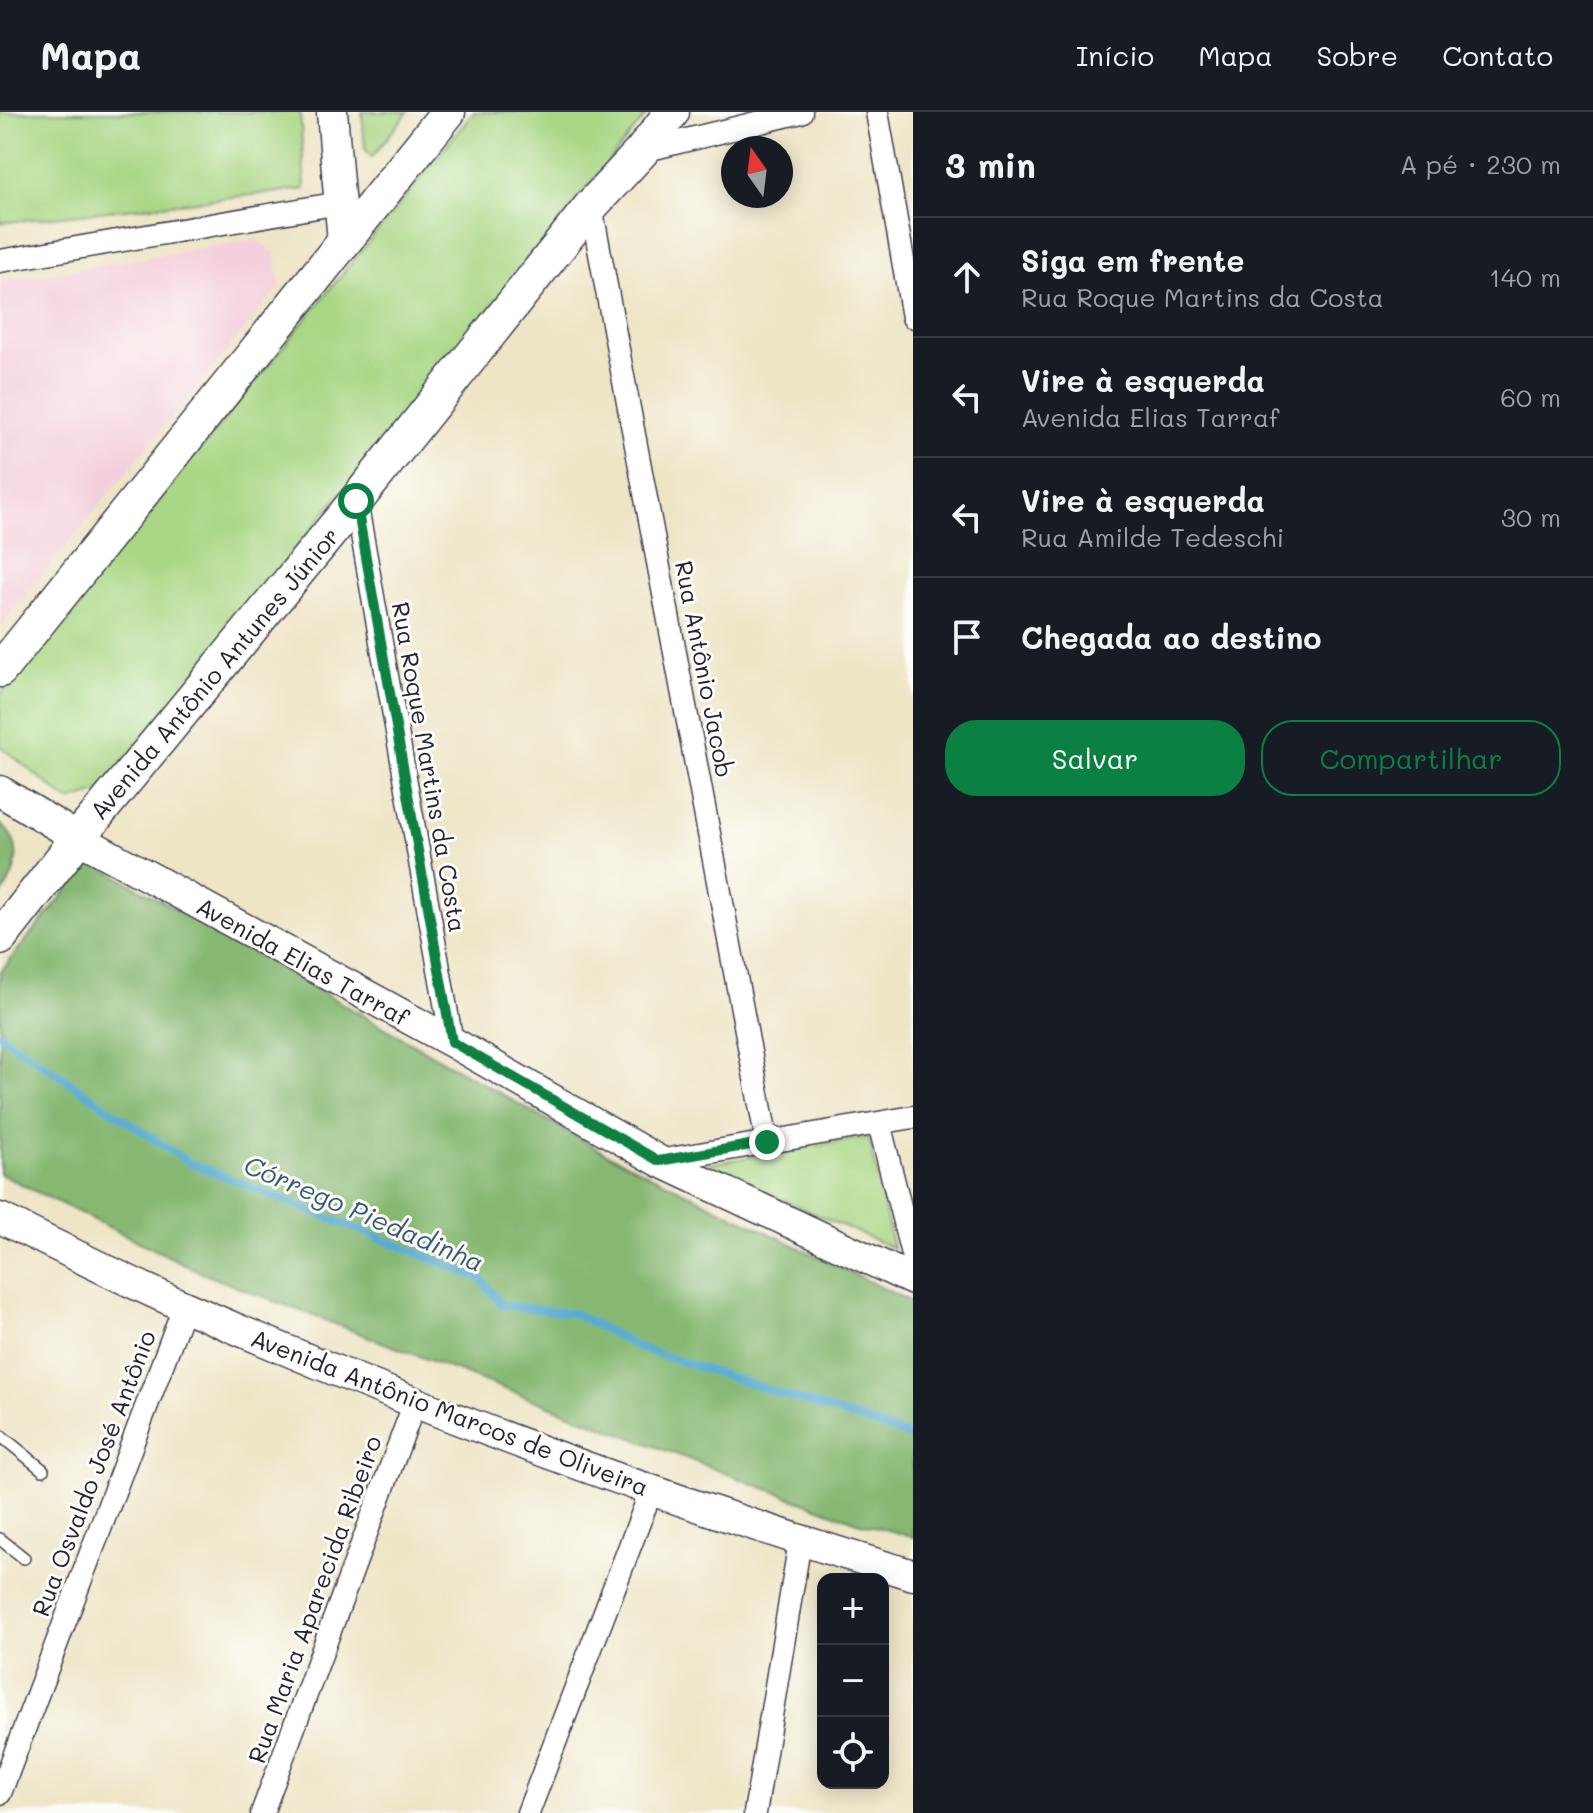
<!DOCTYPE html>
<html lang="pt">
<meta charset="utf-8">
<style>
:root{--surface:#171b24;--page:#20242c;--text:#f1f3f6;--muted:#9ea1a6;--line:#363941;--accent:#0b8043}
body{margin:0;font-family:Mali,sans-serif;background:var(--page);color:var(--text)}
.controls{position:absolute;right:24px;bottom:24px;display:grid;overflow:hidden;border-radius:16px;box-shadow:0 4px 20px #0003}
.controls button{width:72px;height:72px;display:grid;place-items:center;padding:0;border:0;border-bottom:2px solid var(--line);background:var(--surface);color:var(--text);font:40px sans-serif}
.compass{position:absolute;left:721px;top:24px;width:72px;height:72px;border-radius:50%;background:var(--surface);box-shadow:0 4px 20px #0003;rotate:346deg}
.stop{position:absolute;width:24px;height:24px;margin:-18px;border:6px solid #0b8043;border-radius:50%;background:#fff}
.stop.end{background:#0b8043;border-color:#fff;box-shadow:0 2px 8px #0008}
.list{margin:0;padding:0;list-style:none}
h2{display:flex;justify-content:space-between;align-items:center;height:104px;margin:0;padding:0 32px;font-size:34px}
h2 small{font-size:26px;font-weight:400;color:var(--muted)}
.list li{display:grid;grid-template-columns:52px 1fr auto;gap:24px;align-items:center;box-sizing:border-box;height:120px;padding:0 32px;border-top:2px solid var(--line)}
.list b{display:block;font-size:30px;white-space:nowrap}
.list p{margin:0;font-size:26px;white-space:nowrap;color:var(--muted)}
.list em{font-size:26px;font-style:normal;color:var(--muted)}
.actions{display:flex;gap:16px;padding:24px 32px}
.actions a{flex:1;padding:18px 0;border:2px solid var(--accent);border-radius:32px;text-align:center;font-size:28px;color:var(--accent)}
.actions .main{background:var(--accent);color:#fff}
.icon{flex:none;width:44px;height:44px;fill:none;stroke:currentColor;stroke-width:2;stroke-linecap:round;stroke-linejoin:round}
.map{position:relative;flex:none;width:913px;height:1701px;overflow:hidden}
header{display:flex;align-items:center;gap:48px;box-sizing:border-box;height:112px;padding:0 40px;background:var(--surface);border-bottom:2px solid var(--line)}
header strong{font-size:38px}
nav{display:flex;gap:44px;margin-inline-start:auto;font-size:28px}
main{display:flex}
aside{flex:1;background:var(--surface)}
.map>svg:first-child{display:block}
.built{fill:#f4cfdd}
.green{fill:#a9d785;stroke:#667c60;stroke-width:2}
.forest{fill:#86b872;stroke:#546d56;stroke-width:2}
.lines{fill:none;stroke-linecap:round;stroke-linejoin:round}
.stream{stroke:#58abd3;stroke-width:8}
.lane-casing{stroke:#413f50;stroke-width:14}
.street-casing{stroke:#413f50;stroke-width:25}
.secondary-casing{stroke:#413f50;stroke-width:33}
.primary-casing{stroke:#413f50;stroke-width:37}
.lane{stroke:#fff;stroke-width:11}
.street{stroke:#fff;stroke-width:22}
.secondary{stroke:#fff;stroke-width:30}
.primary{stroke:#fff;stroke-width:34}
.route{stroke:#0b8043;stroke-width:10}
.labels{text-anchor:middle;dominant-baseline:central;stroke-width:6;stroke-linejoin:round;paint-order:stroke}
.street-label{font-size:24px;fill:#22223b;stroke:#fdfcf7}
.water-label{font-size:26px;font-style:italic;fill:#385978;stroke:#fdfcf7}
</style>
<header>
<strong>Mapa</strong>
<nav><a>Início</a><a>Mapa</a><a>Sobre</a><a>Contato</a></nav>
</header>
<main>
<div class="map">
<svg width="913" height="1701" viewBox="0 0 913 1701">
<rect width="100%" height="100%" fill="#fdfcf7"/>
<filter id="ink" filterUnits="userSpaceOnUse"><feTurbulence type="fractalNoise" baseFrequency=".0125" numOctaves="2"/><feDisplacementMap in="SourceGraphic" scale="16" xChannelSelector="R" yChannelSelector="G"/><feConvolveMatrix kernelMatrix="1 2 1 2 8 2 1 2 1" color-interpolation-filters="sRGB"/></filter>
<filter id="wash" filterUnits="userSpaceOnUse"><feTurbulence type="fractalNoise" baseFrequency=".006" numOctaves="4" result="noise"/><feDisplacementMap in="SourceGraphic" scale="32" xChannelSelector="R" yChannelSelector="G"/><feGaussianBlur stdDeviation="1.8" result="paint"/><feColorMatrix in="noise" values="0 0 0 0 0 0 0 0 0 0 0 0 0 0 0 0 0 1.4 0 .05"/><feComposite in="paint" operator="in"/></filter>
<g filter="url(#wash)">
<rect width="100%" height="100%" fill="#eee5c6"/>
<path class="built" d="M256 127 274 140 281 173 0 514V170Z"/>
<path class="green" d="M0 0H300L305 77 0 111Z
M362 0H408L372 45 365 37Z
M474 0H649L99 680 69 689 0 634V583Z
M869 1025 893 1136 703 1053Z"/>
<path class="forest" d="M0 712C26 732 17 762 0 785Z
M91 749 607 1042 913 1191V1425L858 1410 751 1371 209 1164 0 1062V860Z"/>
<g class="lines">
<path class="stream" d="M0 923 188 1050 480 1166 502 1193 576 1202 637 1235 898 1320 913 1327"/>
</g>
</g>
<g filter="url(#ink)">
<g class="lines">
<g class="lane-casing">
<path id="lane" d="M0 1323 43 1358
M0 1427 24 1446"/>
</g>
<g class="street-casing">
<path id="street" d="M877 0 913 205
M642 39 801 0
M591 94 767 1030
M0 149 340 91
M356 389 452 930
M879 1011 913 1146
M659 1049 913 1005
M0 1681 184 1195
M262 1701 415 1290
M528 1701 651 1379
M755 1701 800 1429"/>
</g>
<g class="secondary-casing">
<path id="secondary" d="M332 0 343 130
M0 679 78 726 452 930 659 1049 913 1168
M0 1106C62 1136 123 1168 186 1195 422 1299 666 1389 913 1463"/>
</g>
<g class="primary-casing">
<path id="primary" d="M0 558 448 0
M0 826 78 726 356 389 591 94 642 39 672 0"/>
</g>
<use href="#lane" class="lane"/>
<use href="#street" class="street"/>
<use href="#secondary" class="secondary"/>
<use href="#primary" class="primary"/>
</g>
</g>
<g class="lines" filter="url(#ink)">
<path class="route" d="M356 389 452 930 659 1049 767 1030"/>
</g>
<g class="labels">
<g class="street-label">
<text transform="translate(705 557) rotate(79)">Rua Antônio Jacob</text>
<text transform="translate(214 561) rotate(-50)">Avenida Antônio Antunes Júnior</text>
<text transform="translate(430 655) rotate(80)">Rua Roque Martins da Costa</text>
<text transform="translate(303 849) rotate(29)">Avenida Elias Tarraf</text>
<text transform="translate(450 1300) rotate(21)">Avenida Antônio Marcos de Oliveira</text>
<text transform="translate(93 1361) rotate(-69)">Rua Osvaldo José Antônio</text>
<text transform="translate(314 1487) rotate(-70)">Rua Maria Aparecida Ribeiro</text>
</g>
<g class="water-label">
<text transform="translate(364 1101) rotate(23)">Córrego Piedadinha</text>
</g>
</g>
</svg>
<div class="controls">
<button>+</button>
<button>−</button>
<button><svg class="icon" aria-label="locate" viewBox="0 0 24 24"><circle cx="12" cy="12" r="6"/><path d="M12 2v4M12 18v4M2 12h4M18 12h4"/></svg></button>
</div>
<svg class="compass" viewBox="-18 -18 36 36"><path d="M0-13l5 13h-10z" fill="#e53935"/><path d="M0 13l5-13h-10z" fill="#9ea1a6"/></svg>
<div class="stop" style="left:356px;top:389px"></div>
<div class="stop end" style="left:767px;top:1030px"></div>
</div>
<aside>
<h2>3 min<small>A pé · 230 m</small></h2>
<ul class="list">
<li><svg class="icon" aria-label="ahead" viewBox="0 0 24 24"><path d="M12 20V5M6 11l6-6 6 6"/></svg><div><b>Siga em frente</b><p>Rua Roque Martins da Costa</p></div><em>140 m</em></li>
<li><svg class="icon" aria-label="left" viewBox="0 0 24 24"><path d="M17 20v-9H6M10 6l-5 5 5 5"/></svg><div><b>Vire à esquerda</b><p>Avenida Elias Tarraf</p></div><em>60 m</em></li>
<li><svg class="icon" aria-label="left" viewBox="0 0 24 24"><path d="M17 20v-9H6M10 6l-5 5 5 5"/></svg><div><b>Vire à esquerda</b><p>Rua Amilde Tedeschi</p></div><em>30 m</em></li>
<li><svg class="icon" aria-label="arrive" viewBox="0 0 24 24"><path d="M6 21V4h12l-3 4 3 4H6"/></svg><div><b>Chegada ao destino</b></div></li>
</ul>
<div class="actions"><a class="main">Salvar</a><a>Compartilhar</a></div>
</aside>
</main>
